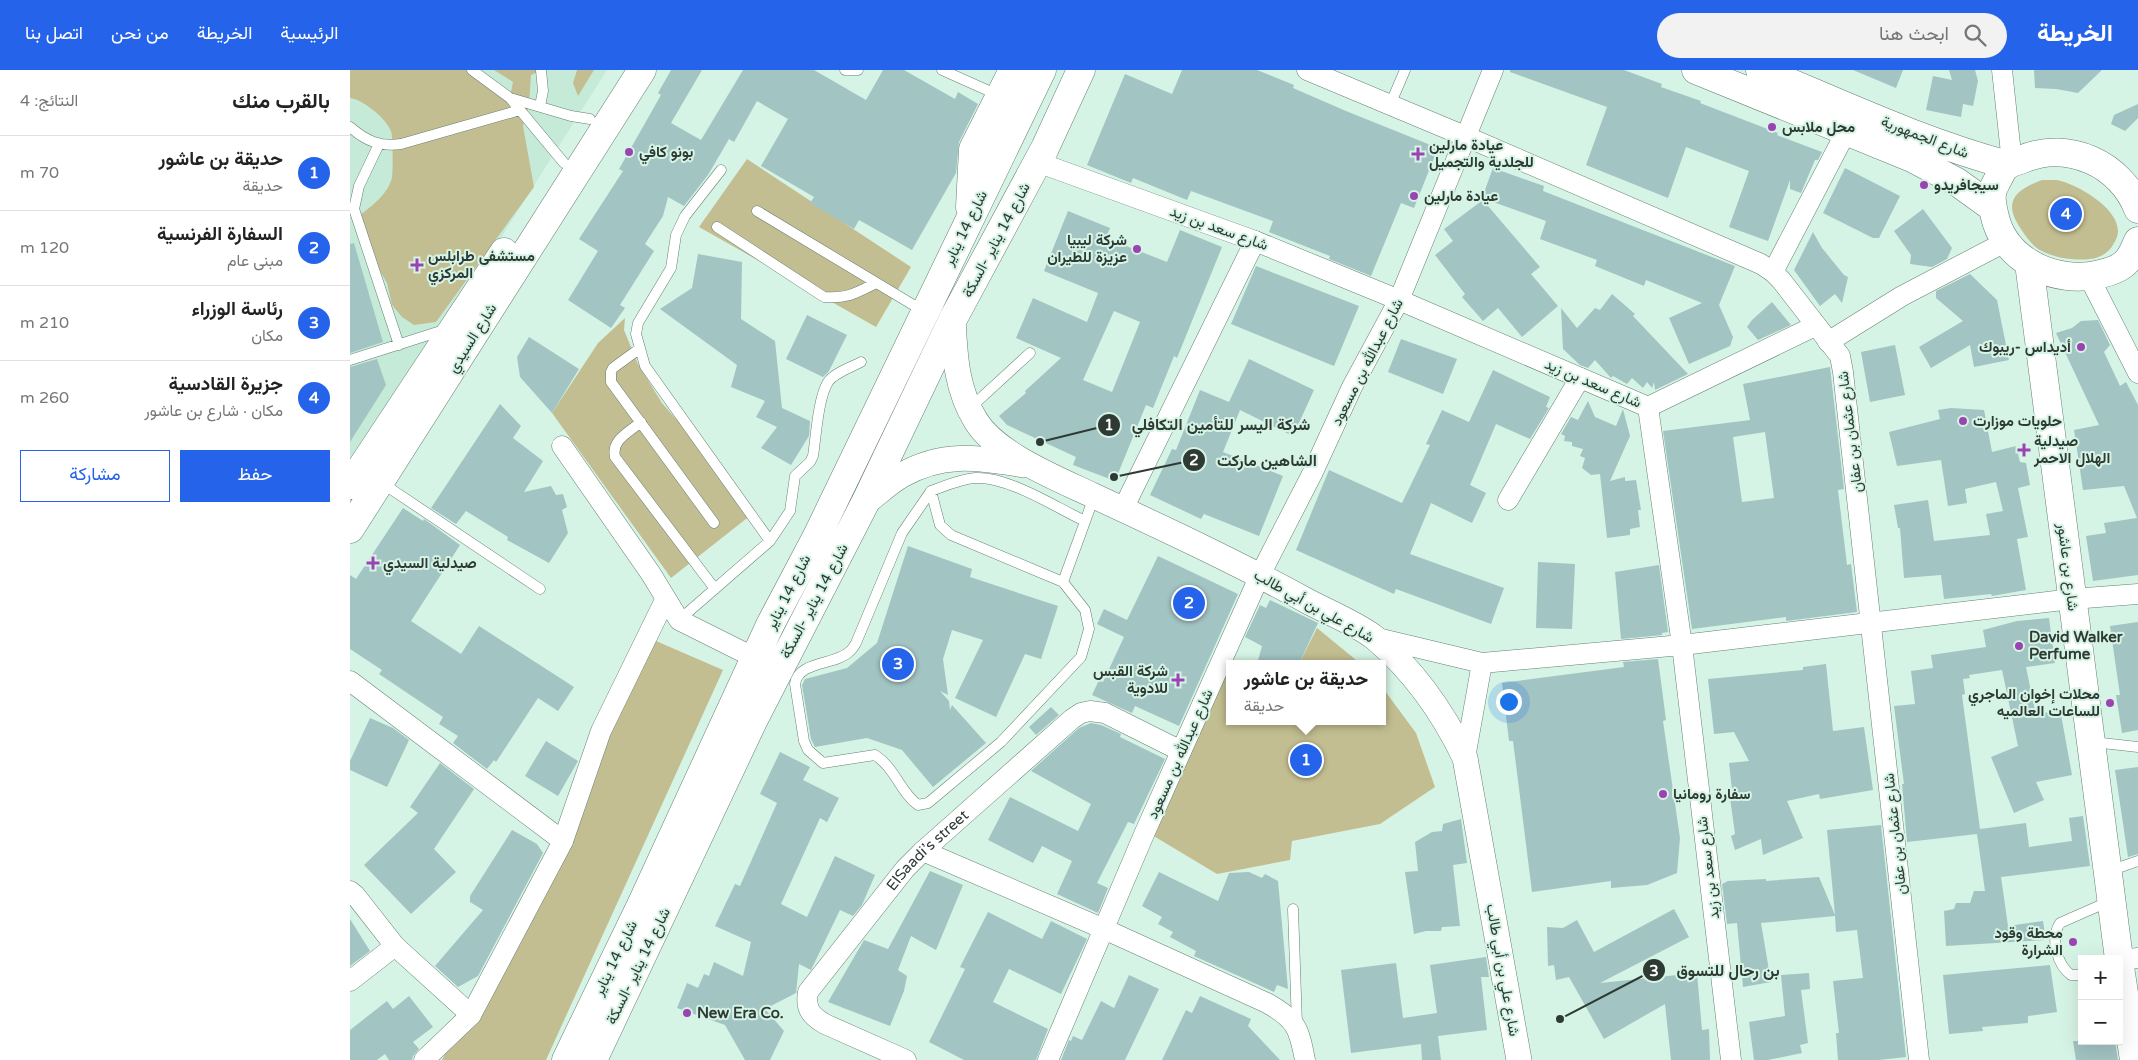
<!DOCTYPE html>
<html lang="ar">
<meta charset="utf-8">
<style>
:root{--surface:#fff;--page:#f2f2f2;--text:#222;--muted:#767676;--line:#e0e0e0;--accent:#2563eb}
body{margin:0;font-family:"Varela Round",Vazirmatn,sans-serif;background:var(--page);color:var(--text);direction:rtl}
.controls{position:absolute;right:15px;bottom:15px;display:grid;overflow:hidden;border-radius:0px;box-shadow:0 5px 20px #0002}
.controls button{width:45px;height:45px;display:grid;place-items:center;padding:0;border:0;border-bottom:1px solid var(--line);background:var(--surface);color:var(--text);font:25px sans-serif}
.you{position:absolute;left:1158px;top:631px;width:18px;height:18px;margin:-12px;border:4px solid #fff;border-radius:50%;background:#1a73e8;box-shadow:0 0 0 8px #1a73e833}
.badge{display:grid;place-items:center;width:32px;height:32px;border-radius:50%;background:var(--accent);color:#fff;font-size:16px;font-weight:700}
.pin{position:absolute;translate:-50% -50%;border:2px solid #fff;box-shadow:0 1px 5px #0006}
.popup{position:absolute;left:876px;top:590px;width:160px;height:65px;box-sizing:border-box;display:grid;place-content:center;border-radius:0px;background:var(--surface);filter:drop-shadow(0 1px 4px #0005);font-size:16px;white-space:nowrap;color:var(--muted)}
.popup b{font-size:19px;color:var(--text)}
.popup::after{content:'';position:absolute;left:50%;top:100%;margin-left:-10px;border:10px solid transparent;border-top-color:var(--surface)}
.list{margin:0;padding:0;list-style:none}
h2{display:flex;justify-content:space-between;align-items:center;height:65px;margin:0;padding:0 20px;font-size:21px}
h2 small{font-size:16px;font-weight:400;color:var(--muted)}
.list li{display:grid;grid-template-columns:32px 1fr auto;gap:15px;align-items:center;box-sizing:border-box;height:75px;padding:0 20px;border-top:1px solid var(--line)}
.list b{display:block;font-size:19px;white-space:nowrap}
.list p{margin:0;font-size:16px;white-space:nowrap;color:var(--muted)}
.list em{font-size:16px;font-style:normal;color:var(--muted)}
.actions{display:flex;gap:10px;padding:15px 20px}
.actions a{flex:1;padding:11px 0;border:1px solid var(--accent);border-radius:0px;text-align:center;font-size:18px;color:var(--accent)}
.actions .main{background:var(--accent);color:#fff}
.icon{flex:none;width:28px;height:28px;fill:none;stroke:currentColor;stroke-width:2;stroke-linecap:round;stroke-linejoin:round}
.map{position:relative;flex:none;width:1788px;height:990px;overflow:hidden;direction:ltr}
header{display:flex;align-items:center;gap:30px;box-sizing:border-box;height:70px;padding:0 25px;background:var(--accent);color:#fff}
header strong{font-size:24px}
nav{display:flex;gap:28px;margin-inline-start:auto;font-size:18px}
.search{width:350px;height:45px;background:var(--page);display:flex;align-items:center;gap:12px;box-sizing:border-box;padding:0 18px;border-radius:28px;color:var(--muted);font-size:19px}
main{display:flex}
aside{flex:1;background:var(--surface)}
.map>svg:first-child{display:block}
.built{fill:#c5ead8}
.green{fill:#c3be91}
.building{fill:#a2c4c3;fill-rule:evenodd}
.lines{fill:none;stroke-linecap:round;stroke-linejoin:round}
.service-casing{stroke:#668074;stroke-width:11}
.minor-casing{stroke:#668074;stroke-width:21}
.tertiary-casing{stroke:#668074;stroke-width:26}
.secondary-casing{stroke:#668074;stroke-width:29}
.primary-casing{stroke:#668074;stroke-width:29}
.trunk-casing{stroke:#668074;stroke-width:29}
.service{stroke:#fff;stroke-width:10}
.minor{stroke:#fff;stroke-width:20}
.tertiary{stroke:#fff;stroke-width:25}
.secondary{stroke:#fff;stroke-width:28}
.primary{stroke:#fff;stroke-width:28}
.trunk{stroke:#fff;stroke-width:28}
.poi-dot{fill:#9a44b1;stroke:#d6f4e5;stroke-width:2}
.labels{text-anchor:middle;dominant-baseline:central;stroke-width:4;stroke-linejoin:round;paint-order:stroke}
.poi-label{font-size:15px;font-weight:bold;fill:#2e3a34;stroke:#d6f4e5;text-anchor:start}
.street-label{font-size:15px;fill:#2e3a34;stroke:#d6f4e5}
.leader{fill:none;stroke:#2e3a34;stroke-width:2}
.callout-dot{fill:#2e3a34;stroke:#d6f4e5;stroke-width:2}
.mark-label{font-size:15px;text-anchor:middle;font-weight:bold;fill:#fff}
.callout-label{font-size:16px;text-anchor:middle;font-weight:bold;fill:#2e3a34;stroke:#d6f4e5;stroke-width:4;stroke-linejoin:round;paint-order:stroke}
</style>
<header>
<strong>الخريطة</strong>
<div class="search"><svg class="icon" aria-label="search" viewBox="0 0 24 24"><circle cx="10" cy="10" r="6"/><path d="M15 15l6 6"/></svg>ابحث هنا</div>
<nav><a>الرئيسية</a><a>الخريطة</a><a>من نحن</a><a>اتصل بنا</a></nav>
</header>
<main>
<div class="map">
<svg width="1788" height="990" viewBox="0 0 1788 990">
<rect width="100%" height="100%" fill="#d6f4e5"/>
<path class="built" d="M0 0H257L0 406Z"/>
<path class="green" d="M0 0H116L151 26 160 27 163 12 144 0H193L181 5 179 35 173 56 184 117 86 252 64 255 52 247 42 235 37 213 23 189 10 145C22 136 39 123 42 107 43 102 43 65 41 61 36 48 12 29 0 28Z
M227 0H244L228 26 223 13Z
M397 89 561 197 526 257 349 157Z
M1692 110C1697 110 1702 110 1707 110 1727 114 1769 138 1768 162 1768 165 1766 170 1764 173 1760 182 1751 188 1740 189 1726 191 1705 188 1692 181 1683 177 1676 167 1671 159 1652 132 1665 120 1692 110Z
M275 248 274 260 288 294 312 333 383 414 401 445 321 508 202 343 248 273Z
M967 558 1011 594H949Z
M306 571 373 600 196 990H92Z
M880 595V651H1032V617L1066 663 1085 717 1030 754 942 771 940 790 867 804 802 765Z"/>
<path class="building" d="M321 0H352L321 53 351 70 393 0H464L516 30 533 0H554L605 29 608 22 628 34 609 72 606 103 562 180 509 150 504 159 460 133 464 127 411 96 438 49 407 31 384 72 379 69 358 105 334 136 318 127 313 146 295 174 304 181 270 235 275 238 261 258 218 230 248 181 229 169 273 101 269 99 311 25 308 23Z
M832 0H907L944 15 943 18 996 41 1088 78 1064 138 1051 133 1021 206 979 189 980 186 919 162 923 151 841 121 837 130 783 108 781 113 737 95 775 4 822 24Z
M1160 0H1274L1312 14 1311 17 1351 31 1350 33 1428 63 1427 65 1472 82 1468 90H1465L1451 123 1440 119V110L1418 171 1379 157 1399 101 1336 77 1318 128 1236 95 1257 37 1160 2Z
M1503 0H1553L1546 18Z
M1599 0H1625L1628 11 1623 36 1613 34 1611 47 1576 40 1583 6 1602 10Z
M1684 0H1752L1728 23 1706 19 1685 18Z
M1788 34V48L1775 61 1761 54 1764 45Z
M1143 98 1194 116 1193 121 1385 196 1369 235 1383 267 1380 276 1339 294 1319 248 1352 233 1296 210 1294 216 1245 196 1247 190 1190 169 1196 151 1132 128Z
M1495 98 1550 126 1529 168H1523L1473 143Z
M1133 130 1190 197 1181 204 1208 236 1172 267 1148 238 1133 251 1112 227 1115 224 1085 185 1103 171 1094 159Z
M1573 139 1602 178 1597 189 1582 197 1560 194 1561 185 1544 161Z
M718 141 760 158 756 168 817 192 830 160 872 177 827 288 824 286 803 338 796 335 765 411 723 395 726 387 657 355 649 346 676 323 675 321 711 288 666 268 683 228 737 252 748 223 694 201ZM764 241 790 252 762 322 733 310Z
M1463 162 1472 178 1494 205 1498 207 1492 233 1485 224 1470 236 1444 200Z
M4 173 33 272 0 283V174Z
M348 184 392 192 391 249 425 271 432 338 460 351 459 366 441 395 411 378 427 357 406 347 415 331 381 317 387 295 310 239 342 218Z
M906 196 1009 236 984 296 881 254Z
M1620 204 1647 230 1659 290 1624 297 1620 275 1581 298 1569 277 1613 251 1586 228V221Z
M1262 224 1285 244 1283 246 1338 304 1305 320 1304 312 1302 318 1297 312 1293 318 1282 308 1277 314 1263 306 1261 308 1245 290 1238 298 1230 295 1213 279 1211 238 1227 258 1245 238 1250 240Z
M1422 232 1441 255 1408 270 1397 257 1402 250Z
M457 245 497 265 479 301 473 307 436 289Z
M1748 250 1760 275 1754 282 1770 316 1776 312 1788 335V505L1743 511 1736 466 1756 463 1754 453 1787 448 1774 416 1733 420 1724 360 1749 355 1706 263 1722 258 1731 251Z
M179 267 229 299 202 343 170 307 167 287Z
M1051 269 1107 289 1093 324 1038 302Z
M1545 275 1555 325 1520 332 1511 282Z
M27 289 36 315 0 372V297Z
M899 289 964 320 943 366 890 340 873 382 933 406 909 466 854 444 851 449 800 425 822 379 826 380 850 320 879 332Z
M1480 297 1494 419 1488 420 1497 495 1501 494 1507 542 1436 551V547L1342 559 1313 361 1400 350 1393 314ZM1415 362 1424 428 1392 432 1383 367Z
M1143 300 1200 327 1196 337 1199 338 1180 369 1146 354 1120 415 1136 423 1122 453 1081 433 1060 484 1154 518 1141 554 1046 519 1044 524 946 480 979 400 1052 433 1080 375 1076 374 1092 340 1119 352Z
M1238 331 1245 347 1266 356 1273 339 1280 366 1260 411 1275 407V411L1286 410 1291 440H1288L1290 457 1280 459V465L1257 468 1250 404 1241 405 1232 398 1235 388 1230 386 1233 379 1222 376V372L1214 371 1215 366 1211 364 1221 347 1228 350Z
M150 334 171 356 163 368 193 391 174 422 201 416 206 425 213 424 217 437 212 440 218 463 199 493 157 470 158 467 116 441 106 454 81 438Z
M1601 338 1634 340 1642 382 1666 376 1670 392 1676 393 1680 415 1668 418 1678 467 1667 469 1676 520 1642 526 1641 524 1594 529 1591 505 1554 508 1550 458H1548L1544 435 1578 430 1584 471 1640 465 1636 444 1653 441 1646 412 1615 419 1617 433 1598 436 1591 390 1547 396 1539 362 1590 349 1588 340Z
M53 438 73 451 74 449 110 475 61 551 111 584 129 556 224 617 208 641 188 628 146 692 144 690 137 699 103 673 108 666 89 654 93 647 29 604 32 600 0 579V505L6 509Z
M558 476 622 499 620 507 708 536 691 589 675 584 646 647 605 628 633 570 602 560 593 589 598 625 590 621 599 631 600 640 602 635 636 673 583 717 552 680 517 668 465 677 461 669 452 615 455 609 497 598 527 573Z
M808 486 888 524 829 656 785 636 782 643 742 625 749 610 753 612 774 567 747 554 754 539 777 550Z
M1188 492 1225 494 1222 559 1186 558Z
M1309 495 1318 562 1312 563V565L1271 569 1265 502Z
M920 530 968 553 949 594H907L912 576 895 567 910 535 916 538Z
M1699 548 1705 593 1676 597 1686 645 1710 639 1722 705 1686 712 1694 730 1664 743 1641 687 1668 676 1652 600 1619 605 1620 608 1613 609 1615 624 1612 625 1630 759 1676 753 1679 777 1722 771 1719 748 1733 746 1740 796 1651 807 1658 856 1693 851 1696 870 1596 876 1594 841 1604 839 1606 833H1620L1624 821H1635L1627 764 1557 772 1552 714H1554L1544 636 1565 634 1561 601 1583 598 1581 585 1636 577 1633 560 1667 551Z
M1788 552V660L1772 663 1766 625H1770L1760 556Z
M1308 589 1316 650 1313 651 1330 768 1327 803 1297 815 1261 818V811L1182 822 1163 671H1159L1152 613 1274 597 1273 592Z
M1476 594 1483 661 1514 657 1523 720 1470 729 1469 724 1437 731 1453 768 1413 785 1411 769 1385 780 1381 766 1385 764 1379 721 1382 720 1379 693 1399 691 1384 662 1364 664 1358 609 1453 600V597Z
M701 637 709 645 686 665 679 657Z
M20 648 43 658 59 670 37 717 0 700V691Z
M741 653 751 655 771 664 770 667 815 689 784 754 778 752 747 813 758 818 748 843 707 824 722 791 692 776 683 793 638 770 660 727 728 761 741 734 681 701 729 658Z
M196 671 228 691 208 726 175 706Z
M430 682 460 697 453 710 489 728 477 752 470 748 431 834 457 847 485 786 525 805 512 835 503 846 490 840 461 900 449 894 446 923 415 939 434 961 420 990H395L375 955 327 938 337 913 348 918 354 904 359 906 364 892 393 906 401 872 365 856 385 814 390 816 427 733 410 724Z
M90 693 124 719 84 779 106 802 61 844 14 795 68 743 60 737Z
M1788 697V784L1778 787 1765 700Z
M1111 749 1117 793 1103 795 1110 856 1092 857 1091 861H1076L1064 864 1055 802 1068 801 1065 772 1082 762 1092 761 1093 754Z
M1531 755 1556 987 1529 990H1488L1486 963H1489L1483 911 1513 908 1507 860 1486 862 1485 846 1411 853 1421 912 1393 917 1387 853 1377 854 1372 814 1378 811 1416 809V811L1469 807 1485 845 1477 760Z
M162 760 187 774 193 783 128 906 108 917 85 896 133 840 120 832V826Z
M580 801 613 815 586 880 561 866 548 900 557 906 554 921 540 956 478 932 514 870 538 879Z
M809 802 868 831 879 803 899 802 912 808 915 804 928 811 938 919 927 915 924 922 844 886 846 881 820 867 823 862 808 854 812 847 792 836Z
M1324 839 1339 867 1250 913 1347 903 1352 960 1359 959 1360 990H1321L1315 934 1254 969 1219 907 1206 910 1204 895 1198 896 1197 857 1213 858 1227 850 1244 882Z
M638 842 692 869 701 851 737 869 711 924 659 899 643 932 698 959 686 990H614L579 972 615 899 610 897Z
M0 849 20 881 0 896Z
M1136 887 1139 907H1131L1137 960 1088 966 1091 990H1072L1071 974 1001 983 991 900 1046 893 1053 948 1087 943 1080 895Z
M1700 895 1707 942 1678 946V953L1632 957 1633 961 1599 964 1593 905Z
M1459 903 1460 919 1451 920 1458 973 1450 975 1452 983 1418 990H1404L1399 952 1435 946 1431 905Z
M779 905 809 919 775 990H711L719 970 721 971 723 966 732 970 751 931 764 938Z
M59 926 83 957 63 972 69 979 63 986 62 990H39L35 984 27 990H0V960L37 931 43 939Z
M850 926 901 949 898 956 930 990H812L836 940 842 943Z
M1723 971H1765L1768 990H1726Z"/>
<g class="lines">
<g class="service-casing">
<path id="service" d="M122 0 160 28 214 93
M495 0H508
M592 0 648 25
M160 28 221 46 240 49
M1040 35 1055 0
M190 36 193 21 191 0
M0 57C16 71 30 77 51 74L170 40
M29 74 9 116 4 139 49 275
M371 100 335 146 326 165 321 198 288 253 286 264 295 296 420 471
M407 141 575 242
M367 157 474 227C497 229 506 223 526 213
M289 279 263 298 261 302V312L364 453
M0 290 94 260
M620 338 680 283
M291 352C279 362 261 370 265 387L365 519
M32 413 190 519
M581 421 552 463 506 573C504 576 502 580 499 582 485 595 448 591 445 614L454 671 458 680 473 693 525 685C546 699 550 722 568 735L578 733 651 672 731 587 739 559 735 540 713 512 744 427
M713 512 601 465 590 455 581 421C595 416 610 409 625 408 658 406 705 437 735 451
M329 550 420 471 440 441 445 406 460 392 463 386C466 367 468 328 478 312 484 303 502 297 511 292
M1743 672 1788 677
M1759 801 1788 791
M943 839 947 955
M1732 905H1721C1707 895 1700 868 1710 853L1760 831"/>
</g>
<g class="minor-casing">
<g id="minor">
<path d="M957 0 1117 67 1411 194 1423 202 1431 210 1490 286 1493 302 1569 990"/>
<path d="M1652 0 1662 93"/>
<path d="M687 92 905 171 1049 230 1298 337 1332 575 1381 990"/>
<path d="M1423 202 1496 62"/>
<path d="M1739 207 1788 303"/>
<path d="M1478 272 1552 226 1655 172"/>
<path d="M1298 337 1465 256"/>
<path d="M212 376 301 504 329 550 405 588"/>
<path d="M1158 430 1230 308"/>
<path d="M773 439 905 171"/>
<path d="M1023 567 1132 593 1332 575 1722 529 1788 524"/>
<path d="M0 611 213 771"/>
<path d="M1115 688 1132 593"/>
<path d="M573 781 754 859 917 933C946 949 949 958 955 990"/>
<path d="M0 821 5 825 45 876 121 945"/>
<path d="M1769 890 1788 888"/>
<path d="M0 911 45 876"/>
<path d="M74 990 121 945 213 771 251 661 315 530"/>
<path id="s1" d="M556 990 475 954C461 946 455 939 458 922L555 799 573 781 722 649 731 643 740 641 755 643 831 681"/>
<path d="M698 990 795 762 910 505 962 404 1002 317 1049 230 1143 0"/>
</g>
</g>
<g class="tertiary-casing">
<path id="tertiary" d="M603 249C605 286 606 319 626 351 646 384 708 409 742 425 815 459 888 493 959 532 978 542 1009 555 1025 568 1064 601 1093 642 1115 688L1169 990
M515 433C527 424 539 412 552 405 594 381 630 388 674 395"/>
</g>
<g class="secondary-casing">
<path id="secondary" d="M0 415 154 182
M0 459 292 0"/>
</g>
<g class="primary-casing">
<path id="primary" d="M1346 0 1562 88 1607 112 1643 138
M1410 0C1492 34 1572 72 1658 95
M1788 139C1771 94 1718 70 1673 89 1668 91 1662 92 1658 95 1653 98 1647 111 1644 117 1640 125 1642 135 1644 143 1653 191 1706 215 1750 204 1760 202 1770 199 1777 191 1782 186 1785 177 1788 171
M1679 193 1769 889
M1769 890 1784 990"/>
</g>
<g class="trunk-casing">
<path id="trunk" d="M620 137 623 79 663 0
M216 990 291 835 420 555 467 466 692 0
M243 990 404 649 515 433 603 249 695 78 731 0"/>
</g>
<use href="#service" class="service"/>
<use href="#minor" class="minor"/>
<use href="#tertiary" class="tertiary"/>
<use href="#secondary" class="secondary"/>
<use href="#primary" class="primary"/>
<use href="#trunk" class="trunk"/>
</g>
<g class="poi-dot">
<circle cx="1422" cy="57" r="5"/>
<circle cx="279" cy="82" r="5"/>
<path d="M1065.5 76.5h5v5h5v5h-5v5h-5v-5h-5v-5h5z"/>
<circle cx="1574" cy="115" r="5"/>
<circle cx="1064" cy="126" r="5"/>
<circle cx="787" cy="179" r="5"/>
<path d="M64.5 187.5h5v5h5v5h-5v5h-5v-5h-5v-5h5z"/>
<circle cx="1731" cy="277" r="5"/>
<circle cx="1613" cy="351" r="5"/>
<path d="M1671.5 372.5h5v5h5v5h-5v5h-5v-5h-5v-5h5z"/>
<path d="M20.5 485.5h5v5h5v5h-5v5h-5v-5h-5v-5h5z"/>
<circle cx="1669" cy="576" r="5"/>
<path d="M825.5 602.5h5v5h5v5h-5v5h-5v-5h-5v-5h5z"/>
<circle cx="1760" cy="633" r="5"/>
<circle cx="1313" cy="724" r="5"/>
<circle cx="1723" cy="872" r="5"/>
<circle cx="337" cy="943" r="5"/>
</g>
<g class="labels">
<g class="poi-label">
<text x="1432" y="57">محل ملابس</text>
<text x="1079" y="75">عيادة مارلين<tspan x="1079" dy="17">للجلدية والتجميل</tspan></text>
<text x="289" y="82">بونو كافي</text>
<text x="1584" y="115">سيجافريدو</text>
<text x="1074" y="126">عيادة مارلين</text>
<text x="777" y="170" text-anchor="end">شركة ليبيا<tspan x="777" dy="17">عزيزة للطيران</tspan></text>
<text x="78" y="186">مستشفى طرابلس<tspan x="78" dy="17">المركزي</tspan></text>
<text x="1721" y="277" text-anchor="end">أديداس -ريبوك</text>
<text x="1623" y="351">حلويات موزارت</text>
<text x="1684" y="371">صيدلية<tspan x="1684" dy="17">الهلال الاحمر</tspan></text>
<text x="33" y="493">صيدلية السيدي</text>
<text x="1679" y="567">David Walker<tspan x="1679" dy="17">Perfume</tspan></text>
<text x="818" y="601" text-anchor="end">شركة القبس<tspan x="818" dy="17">للادوية</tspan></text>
<text x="1750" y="624" text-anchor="end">محلات إخوان الماجري<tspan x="1750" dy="17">للساعات العالميه</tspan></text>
<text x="1323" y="724">سفارة رومانيا</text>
<text x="1713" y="863" text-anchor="end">محطة وقود<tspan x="1713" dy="17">الشرارة</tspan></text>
<text x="347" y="943">New Era Co.</text>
</g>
<g class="street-label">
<text transform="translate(1575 67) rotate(21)">شارع الجمهورية</text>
<text transform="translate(615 158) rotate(-64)">شارع 14 يناير</text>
<text transform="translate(869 158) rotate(20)">شارع سعد بن زيد</text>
<text transform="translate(646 170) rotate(-62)">شارع 14 يناير -السكة</text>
<text transform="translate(122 268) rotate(-58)">شارع السيدي</text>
<text transform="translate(1017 292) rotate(-63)">شارع عبدالله بن مسعود</text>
<text transform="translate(1243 313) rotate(23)">شارع سعد بن زيد</text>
<text transform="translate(1500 362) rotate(-97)">شارع عثمان بن عفان</text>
<text transform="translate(1718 497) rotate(83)">شارع بن عاشور</text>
<text transform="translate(438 522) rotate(-63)">شارع 14 يناير</text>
<text transform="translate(464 531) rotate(-62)">شارع 14 يناير -السكة</text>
<text transform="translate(964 536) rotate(29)">شارع علي بن أبي طالب</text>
<text transform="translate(830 684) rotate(-66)">شارع عبدالله بن مسعود</text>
<text transform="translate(1545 764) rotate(-96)">شارع عثمان بن عفان</text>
<text stroke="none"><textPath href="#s1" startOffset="314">ElSaadi’s street</textPath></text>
<text transform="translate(1358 798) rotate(-97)">شارع سعد بن زيد</text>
<text transform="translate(265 888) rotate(-64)">شارع 14 يناير</text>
<text transform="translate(288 896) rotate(-64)">شارع 14 يناير -السكة</text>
<text transform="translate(1153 900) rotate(80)">شارع علي بن أبي طالب</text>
</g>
</g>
<path class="leader" d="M690 372L759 355M764 407L844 390M1210 949L1304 900"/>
<g class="callout-dot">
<circle cx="690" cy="372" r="5"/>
<circle cx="764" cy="407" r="5"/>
<circle cx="1210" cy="949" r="5"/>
<circle cx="759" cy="355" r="12"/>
<circle cx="844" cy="390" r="12"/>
<circle cx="1304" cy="900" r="12"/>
</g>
<g class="mark-label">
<text x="759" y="360">1</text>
<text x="844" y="395">2</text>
<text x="1304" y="906">3</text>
</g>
<g class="callout-label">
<text x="871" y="360">شركة اليسر للتأمين التكافلي</text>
<text x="917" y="396">الشاهين ماركت</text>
<text x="1378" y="906">بن رحال للتسوق</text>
</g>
</svg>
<div class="controls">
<button>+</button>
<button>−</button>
</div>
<div class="you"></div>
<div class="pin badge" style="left:956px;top:690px">1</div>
<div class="popup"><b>حديقة بن عاشور</b>حديقة</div>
<div class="pin badge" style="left:839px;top:533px">2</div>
<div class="pin badge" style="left:548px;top:594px">3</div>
<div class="pin badge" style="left:1716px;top:144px">4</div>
</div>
<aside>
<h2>بالقرب منك<small>النتائج: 4</small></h2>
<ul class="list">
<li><span class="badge">1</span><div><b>حديقة بن عاشور</b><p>حديقة</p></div><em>70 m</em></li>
<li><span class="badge">2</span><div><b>السفارة الفرنسية</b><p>مبنى عام</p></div><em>120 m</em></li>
<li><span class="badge">3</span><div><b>رئاسة الوزراء</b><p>مكان</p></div><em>210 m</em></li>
<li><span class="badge">4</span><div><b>جزيرة القادسية</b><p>مكان · شارع بن عاشور</p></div><em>260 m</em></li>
</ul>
<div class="actions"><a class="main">حفظ</a><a>مشاركة</a></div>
</aside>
</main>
